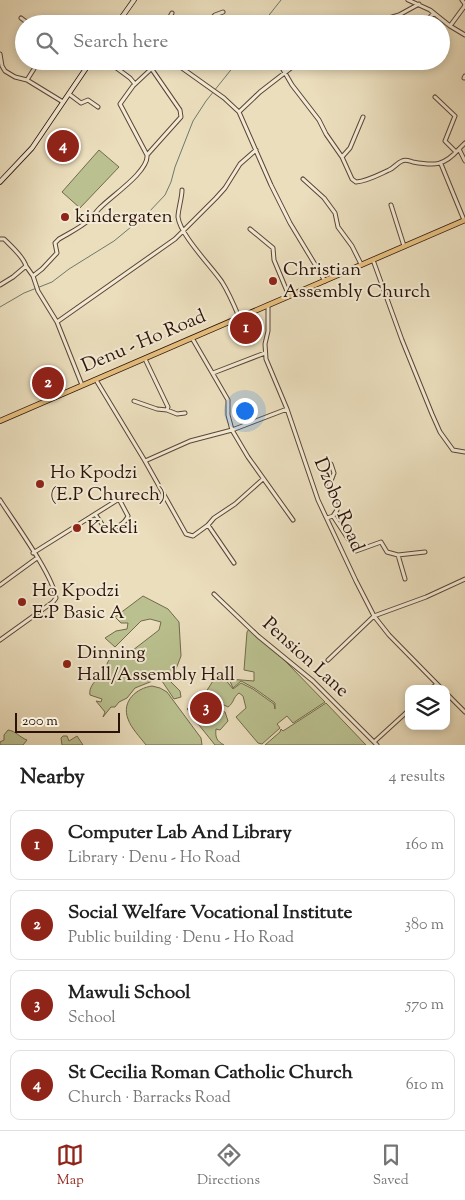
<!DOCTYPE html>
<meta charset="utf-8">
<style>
:root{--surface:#fff;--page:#f2f2f2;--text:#222;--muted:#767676;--line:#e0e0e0;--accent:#8f2418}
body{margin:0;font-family:"Sorts Mill Goudy",serif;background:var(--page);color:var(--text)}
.controls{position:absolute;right:15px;bottom:15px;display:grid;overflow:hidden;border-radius:10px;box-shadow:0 2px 8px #0003}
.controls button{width:45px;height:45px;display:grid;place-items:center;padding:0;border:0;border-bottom:1px solid var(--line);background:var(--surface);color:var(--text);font:25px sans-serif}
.scale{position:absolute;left:15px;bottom:12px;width:105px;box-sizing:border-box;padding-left:5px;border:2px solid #2b1209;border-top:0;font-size:14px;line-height:18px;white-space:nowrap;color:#2b1209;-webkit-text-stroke:4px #f2ead4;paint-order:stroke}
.you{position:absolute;left:244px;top:410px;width:18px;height:18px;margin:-12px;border:4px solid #fff;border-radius:50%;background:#1a73e8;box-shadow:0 0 0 8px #1a73e833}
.badge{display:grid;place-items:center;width:32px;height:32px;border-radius:50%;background:var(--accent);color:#fff;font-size:16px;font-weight:700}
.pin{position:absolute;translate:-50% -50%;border:2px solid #fff;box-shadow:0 1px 5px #0006}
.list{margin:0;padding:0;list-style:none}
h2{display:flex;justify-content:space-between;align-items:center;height:65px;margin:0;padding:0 20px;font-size:21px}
h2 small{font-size:16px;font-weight:400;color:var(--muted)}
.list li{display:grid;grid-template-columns:32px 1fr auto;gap:15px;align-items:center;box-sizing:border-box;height:70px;margin:0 10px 10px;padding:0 10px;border:1px solid var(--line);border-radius:10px}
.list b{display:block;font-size:19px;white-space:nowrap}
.list p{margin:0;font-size:16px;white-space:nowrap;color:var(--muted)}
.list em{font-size:16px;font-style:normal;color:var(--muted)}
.icon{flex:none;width:28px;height:28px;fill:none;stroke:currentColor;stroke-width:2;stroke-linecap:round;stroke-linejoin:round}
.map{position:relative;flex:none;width:465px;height:745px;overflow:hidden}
.search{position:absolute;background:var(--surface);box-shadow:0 2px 8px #0003;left:15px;right:15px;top:15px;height:55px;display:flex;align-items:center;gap:12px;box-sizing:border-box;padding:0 18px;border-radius:28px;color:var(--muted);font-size:19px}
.sheet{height:385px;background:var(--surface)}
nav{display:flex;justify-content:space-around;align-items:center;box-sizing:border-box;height:70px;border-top:1px solid var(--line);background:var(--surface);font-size:14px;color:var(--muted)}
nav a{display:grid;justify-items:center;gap:2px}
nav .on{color:var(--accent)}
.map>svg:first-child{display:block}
.green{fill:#bac08f;stroke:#72694c}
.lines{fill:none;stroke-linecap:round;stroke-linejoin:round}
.stream{stroke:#6d796b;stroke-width:1}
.street-casing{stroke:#5b4536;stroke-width:5}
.secondary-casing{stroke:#2b1209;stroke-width:5.5}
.primary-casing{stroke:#2b1209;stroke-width:6}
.street{stroke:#f2ead4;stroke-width:3}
.secondary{stroke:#f2ead4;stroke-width:4}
.primary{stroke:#e6bf7e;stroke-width:4.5}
.poi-dot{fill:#8f2418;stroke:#f2ead4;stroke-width:2}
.labels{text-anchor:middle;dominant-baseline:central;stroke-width:4;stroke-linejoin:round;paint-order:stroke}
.poi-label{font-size:19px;fill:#2b1209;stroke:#f2ead4;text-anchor:start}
.street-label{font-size:19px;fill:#2b1209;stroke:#f2ead4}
</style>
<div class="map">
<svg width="465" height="745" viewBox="0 0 465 745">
<rect width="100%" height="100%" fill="#ebdebd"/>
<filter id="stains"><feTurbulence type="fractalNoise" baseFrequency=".004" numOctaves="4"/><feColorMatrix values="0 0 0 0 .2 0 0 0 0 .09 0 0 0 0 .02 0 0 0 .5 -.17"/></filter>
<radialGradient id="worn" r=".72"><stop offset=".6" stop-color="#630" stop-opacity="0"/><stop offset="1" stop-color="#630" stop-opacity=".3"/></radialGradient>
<path class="green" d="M99 150 119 167 80 208 62 192Z
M143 596 168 609 179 622 181 656 171 682 180 691 181 697 174 699 160 678 135 688 127 698 119 702 115 707H111L103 717 105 712 96 701 101 702 102 699 90 695C88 684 101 676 109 670L107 664C110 656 116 654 124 657L159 630 161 622 150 619 141 621 115 647 105 638 116 631 127 629 128 623H121L115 617Z
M249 629 255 630 325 702 293 723 287 716 277 724 280 728 262 744 258 743 236 717 246 708 243 696 239 693C233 697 234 703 228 707L220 703 216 709 225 712 228 721 220 730 216 729C215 738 217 741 224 745H215L199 725 194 721 193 716 187 709 192 704 197 705V715H200L206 692 216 676 220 679H225L233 689 241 683 253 689 274 704 275 709V703L254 688 241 681 233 688 229 679 254 681V672L244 670 247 632Z
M152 686 160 688 167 692 201 738 202 745H146C140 737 131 728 128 719 121 701 137 688 152 686Z
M326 703 366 745H265L280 732 281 729 283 731Z
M8 730C16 731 19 737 27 740L23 745H0V742L4 740V735Z
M63 736H67L69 741 77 736 83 745H62L61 738Z"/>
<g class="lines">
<path class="stream" d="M262 24 281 0
M0 307 24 293 52 282 69 269 114 241 148 213 165 195 171 182 175 167 193 121 206 101 238 61"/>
<g class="street-casing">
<path id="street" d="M408 0 430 10 450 26 465 35
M21 18 29 24
M166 24 172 13
M206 24 215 15 223 12
M369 24 399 15 419 4
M423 24 434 13
M450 26 464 7 465 4 462 0
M0 54 2 66 5 71 15 77 27 80 63 102
M107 61 130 78 135 84
M172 61 224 98 239 112 271 185 290 223 325 281
M278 61 292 85 319 120 326 134 342 157 352 179 356 182C368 181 378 175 389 170 394 168 397 163 402 161 406 159 409 161 413 162 435 166 444 166 459 149
M117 68 123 61
M464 78 465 76
M27 80 39 61
M69 94 81 103 88 100 98 107
M435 97 455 116 445 141 456 152
M239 112 260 92 300 61
M465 143 459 149 465 161
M147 155 181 117 180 110 151 68
M342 157 350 148 363 117
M441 164 464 220
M303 179 324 198 335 213 338 227 352 246 361 264
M182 190C182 198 178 210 178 217 180 235 211 266 222 282 229 293 234 305 239 317
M391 205 404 246
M250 229 273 248 274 260 289 296
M0 239H4C11 246 23 256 26 266L13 277 0 285
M373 260 402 340 432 414 440 432 453 450 465 452
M26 266 33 276 38 291 57 322
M33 276 42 269 57 253 55 243 59 239C69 233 80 228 89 220 94 216 97 210 102 206 113 195 149 171 147 155L120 104 133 86 149 71 155 61
M268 305V331L265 344 266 359 287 409 318 500 356 581 374 616 389 635 442 689
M192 338 228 400V415L232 430 248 457 293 520
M213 373 265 353
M96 380 145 461 186 534 193 536 208 525 234 563
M82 385 57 322 175 239 216 198 225 188 240 164 256 150
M134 401 157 409 167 410 168 407 145 359
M167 410 177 414 185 413
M145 461 190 441 232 430 287 409
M0 500C14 522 53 575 56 598L53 602 0 640
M333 516 356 551 381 542 387 552 398 555 405 579
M327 518 333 516 337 510 329 486 334 473 331 464
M208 525 214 518 235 504 263 479
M33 553 119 499 128 516C125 524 115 529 106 530L95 514
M398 555 425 552
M0 585 37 558
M214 594 258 636 313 681 377 745
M328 660 374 616 426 597 465 579
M431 689 437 684
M446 693 465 712
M374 742 409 710"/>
</g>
<g class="secondary-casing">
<path id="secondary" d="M117 24 134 0
M0 182 32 148 91 61"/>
</g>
<g class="primary-casing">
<path id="primary" d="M0 421 465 220"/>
</g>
<use href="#street" class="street"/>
<use href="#secondary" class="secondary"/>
<use href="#primary" class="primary"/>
</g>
<g class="poi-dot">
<circle cx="65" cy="217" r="5"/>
<circle cx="273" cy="281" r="5"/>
<circle cx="40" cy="484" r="5"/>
<circle cx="77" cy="528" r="5"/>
<circle cx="22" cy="602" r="5"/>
<circle cx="67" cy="664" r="5"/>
</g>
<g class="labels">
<g class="poi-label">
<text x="75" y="217">kindergaten</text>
<text x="283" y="270">Christian<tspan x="283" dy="22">Assembly Church</tspan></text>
<text x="50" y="473">Ho Kpodzi<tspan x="50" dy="22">(E.P Churech)</tspan></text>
<text x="87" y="528">Kekeli</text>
<text x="32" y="591">Ho Kpodzi<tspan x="32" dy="22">E.P Basic A</tspan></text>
<text x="77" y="653">Dinning<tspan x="77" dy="22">Hall/Assembly Hall</tspan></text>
</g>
<g class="street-label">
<text transform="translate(144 342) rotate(-23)">Denu - Ho Road</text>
<text transform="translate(338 505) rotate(67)">Dzobo Road</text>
<text transform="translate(305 658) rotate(42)">Pension Lane</text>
</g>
</g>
<rect width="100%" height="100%" filter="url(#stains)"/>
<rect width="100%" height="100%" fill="url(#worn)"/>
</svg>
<div class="controls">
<button><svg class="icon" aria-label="layers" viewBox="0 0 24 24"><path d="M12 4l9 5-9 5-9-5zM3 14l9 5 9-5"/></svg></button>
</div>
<div class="scale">200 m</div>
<div class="you"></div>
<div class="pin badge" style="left:246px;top:328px">1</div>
<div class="pin badge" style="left:48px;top:383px">2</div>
<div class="pin badge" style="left:206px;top:708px">3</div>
<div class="pin badge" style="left:63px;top:146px">4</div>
<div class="search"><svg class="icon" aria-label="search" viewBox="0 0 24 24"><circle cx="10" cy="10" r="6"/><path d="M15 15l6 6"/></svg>Search here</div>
</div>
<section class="sheet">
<h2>Nearby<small>4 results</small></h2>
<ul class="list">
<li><span class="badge">1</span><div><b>Computer Lab And Library</b><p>Library · Denu - Ho Road</p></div><em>160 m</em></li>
<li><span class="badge">2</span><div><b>Social Welfare Vocational Institute</b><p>Public building · Denu - Ho Road</p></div><em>380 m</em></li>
<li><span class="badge">3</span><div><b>Mawuli School</b><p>School</p></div><em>570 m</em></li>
<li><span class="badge">4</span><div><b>St Cecilia Roman Catholic Church</b><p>Church · Barracks Road</p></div><em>610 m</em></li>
</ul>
</section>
<nav>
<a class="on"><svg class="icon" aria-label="map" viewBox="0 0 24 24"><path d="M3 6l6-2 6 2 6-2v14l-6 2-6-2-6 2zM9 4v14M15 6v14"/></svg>Map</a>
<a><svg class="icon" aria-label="directions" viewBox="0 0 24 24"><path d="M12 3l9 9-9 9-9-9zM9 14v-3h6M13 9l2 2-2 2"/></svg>Directions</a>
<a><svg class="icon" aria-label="saved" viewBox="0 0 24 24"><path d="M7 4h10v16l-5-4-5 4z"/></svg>Saved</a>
</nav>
